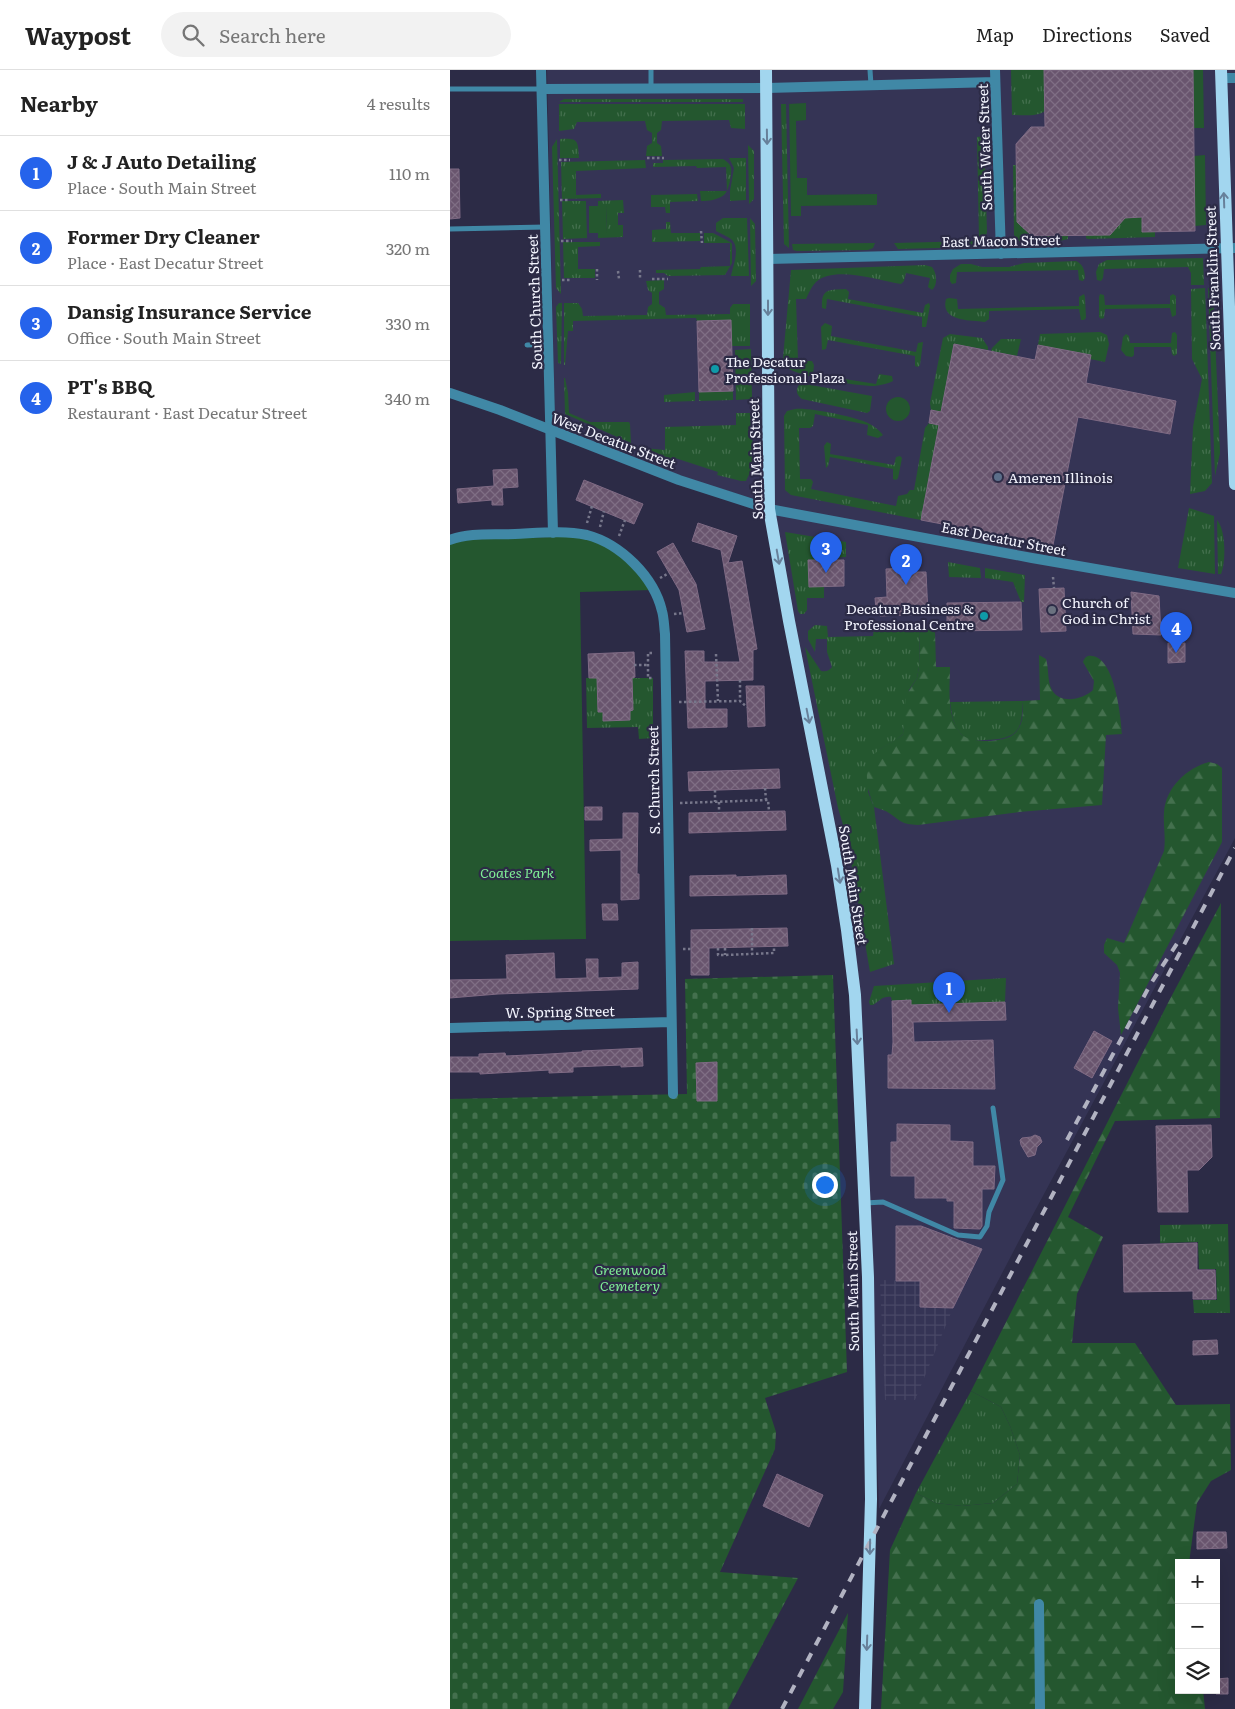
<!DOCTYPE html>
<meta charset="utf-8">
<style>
:root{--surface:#fff;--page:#f2f2f2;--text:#222;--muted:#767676;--line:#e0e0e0;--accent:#2563eb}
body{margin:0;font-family:Literata,serif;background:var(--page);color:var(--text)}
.controls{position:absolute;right:15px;bottom:15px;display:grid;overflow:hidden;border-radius:0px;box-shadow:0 5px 20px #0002}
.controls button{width:45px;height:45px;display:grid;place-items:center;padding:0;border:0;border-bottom:1px solid var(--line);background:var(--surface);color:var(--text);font:25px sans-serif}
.you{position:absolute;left:374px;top:1114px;width:18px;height:18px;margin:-12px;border:4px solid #fff;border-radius:50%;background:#1a73e8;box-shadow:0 0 0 8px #1a73e833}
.badge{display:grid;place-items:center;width:32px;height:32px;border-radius:50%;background:var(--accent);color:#fff;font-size:16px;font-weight:700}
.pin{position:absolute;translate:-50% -41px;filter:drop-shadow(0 1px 2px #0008)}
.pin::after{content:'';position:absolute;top:26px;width:18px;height:15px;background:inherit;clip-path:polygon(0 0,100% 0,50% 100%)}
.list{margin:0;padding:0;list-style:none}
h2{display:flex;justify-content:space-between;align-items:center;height:65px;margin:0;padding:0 20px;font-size:21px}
h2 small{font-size:16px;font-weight:400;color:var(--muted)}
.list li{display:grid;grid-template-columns:32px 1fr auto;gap:15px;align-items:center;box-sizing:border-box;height:75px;padding:0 20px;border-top:1px solid var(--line)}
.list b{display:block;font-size:19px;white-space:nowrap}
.list p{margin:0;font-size:16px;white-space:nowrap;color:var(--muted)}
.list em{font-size:16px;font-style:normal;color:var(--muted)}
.icon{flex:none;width:28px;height:28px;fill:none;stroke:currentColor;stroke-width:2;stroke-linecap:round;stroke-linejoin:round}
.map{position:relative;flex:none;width:785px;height:1639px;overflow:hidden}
header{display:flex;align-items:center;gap:30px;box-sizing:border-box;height:70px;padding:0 25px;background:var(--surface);border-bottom:1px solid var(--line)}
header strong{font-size:24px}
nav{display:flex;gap:28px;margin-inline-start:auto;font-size:18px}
.search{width:350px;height:45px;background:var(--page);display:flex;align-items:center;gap:12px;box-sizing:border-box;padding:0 18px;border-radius:28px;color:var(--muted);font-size:19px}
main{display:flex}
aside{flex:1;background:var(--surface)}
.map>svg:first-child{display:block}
.built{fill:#353455}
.industrial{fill:url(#industrial-grid)}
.grass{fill:url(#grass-tufts)}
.forest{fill:url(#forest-firs)}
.cemetery{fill:url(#cemetery-stones)}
.green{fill:#24572f}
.building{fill:url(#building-cross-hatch);stroke:#7f6a84}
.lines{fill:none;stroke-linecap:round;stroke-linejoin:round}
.path{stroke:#77778b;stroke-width:2.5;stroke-dasharray:2.5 2.5;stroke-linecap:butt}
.service{stroke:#4088a6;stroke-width:5}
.minor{stroke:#4088a6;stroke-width:10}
.tertiary{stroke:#4088a6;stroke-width:10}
.primary{stroke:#a2d6ef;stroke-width:12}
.rail{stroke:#b2b3c2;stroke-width:4;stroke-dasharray:9 9;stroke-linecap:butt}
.oneway{stroke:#67809a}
.culture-dot{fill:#0f9aa8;stroke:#2c2b46;stroke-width:2}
.service-dot{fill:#5c6f8a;stroke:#2c2b46;stroke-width:2}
.worship-dot{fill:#6b7280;stroke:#2c2b46;stroke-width:2}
.labels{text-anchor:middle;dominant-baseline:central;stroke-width:4.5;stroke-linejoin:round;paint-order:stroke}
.street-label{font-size:14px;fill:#f3f4fe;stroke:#2c2b46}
.poi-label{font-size:14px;fill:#f3f4fe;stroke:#2c2b46;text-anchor:start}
.park-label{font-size:14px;font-style:italic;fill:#7fed95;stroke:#2c2b46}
</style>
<header>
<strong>Waypost</strong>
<div class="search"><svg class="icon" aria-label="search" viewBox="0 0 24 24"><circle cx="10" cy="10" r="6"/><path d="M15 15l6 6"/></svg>Search here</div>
<nav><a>Map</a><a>Directions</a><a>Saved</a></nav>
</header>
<main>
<aside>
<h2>Nearby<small>4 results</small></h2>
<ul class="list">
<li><span class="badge">1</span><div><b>J &amp; J Auto Detailing</b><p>Place · South Main Street</p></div><em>110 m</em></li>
<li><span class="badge">2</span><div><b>Former Dry Cleaner</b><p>Place · East Decatur Street</p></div><em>320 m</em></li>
<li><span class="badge">3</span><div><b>Dansig Insurance Service</b><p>Office · South Main Street</p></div><em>330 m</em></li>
<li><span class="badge">4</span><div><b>PT's BBQ</b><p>Restaurant · East Decatur Street</p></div><em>340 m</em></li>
</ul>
</aside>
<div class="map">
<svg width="785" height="1639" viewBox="0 0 785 1639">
<defs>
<pattern id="industrial-grid" width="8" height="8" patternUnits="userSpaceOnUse" patternTransform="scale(1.25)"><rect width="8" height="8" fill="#353455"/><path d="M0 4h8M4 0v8" fill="none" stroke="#494866"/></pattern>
<pattern id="grass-tufts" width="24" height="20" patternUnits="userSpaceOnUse" patternTransform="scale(1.25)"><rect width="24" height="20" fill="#24572f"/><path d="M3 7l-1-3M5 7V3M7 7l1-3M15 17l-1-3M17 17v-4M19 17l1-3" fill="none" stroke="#44704e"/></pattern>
<pattern id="forest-firs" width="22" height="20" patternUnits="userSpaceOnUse" patternTransform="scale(1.25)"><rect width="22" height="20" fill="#24572f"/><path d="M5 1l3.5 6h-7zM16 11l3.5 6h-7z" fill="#44704e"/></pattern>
<pattern id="cemetery-stones" width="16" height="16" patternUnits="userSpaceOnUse" patternTransform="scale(1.25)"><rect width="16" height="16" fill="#24572f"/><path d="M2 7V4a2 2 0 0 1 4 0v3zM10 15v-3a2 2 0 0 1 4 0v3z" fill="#44704e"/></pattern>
<pattern id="building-cross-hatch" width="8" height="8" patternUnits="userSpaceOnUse" patternTransform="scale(1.25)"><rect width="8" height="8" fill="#69556e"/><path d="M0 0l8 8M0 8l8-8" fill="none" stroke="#7f6e84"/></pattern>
</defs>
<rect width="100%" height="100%" fill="#2c2b46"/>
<path class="built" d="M97 0H785V768L572 1165 429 1439 415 1024 406 891 341 538 324 435 239 409 105 357Z"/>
<path class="industrial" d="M430 1210 470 1211V1237L503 1238 465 1330H435Z"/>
<path class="grass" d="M561 0H594L595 41C587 47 572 45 562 45Z
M114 29H293V32H109Z
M109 34H295V59L281 58 279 50 212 51 211 60 207 63V73L211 76 212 86H196L197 76 202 73V63L197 60 195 51 127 52 124 59 109 61Z
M331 34H336L339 178 334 174Z
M534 66 537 162 535 169H529L527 67Z
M107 69 111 224 106 218 102 77Z
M110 69C128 68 128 70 129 88H110Z
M298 75 304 81V129L299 134Z
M279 88H296V130L280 131V121L284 98Z
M273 89C276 91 280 93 281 98 282 104 279 121 274 125 267 130 259 131 251 131L250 121H277L276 97 247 98 246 96 203 97V93H213V90Z
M195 90 196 98 126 101V125L151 124V128L112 129 111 92Z
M563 95H566L567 152 582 166 618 165V169L610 171 570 172 564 165Z
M247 124 248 131 220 132V143H216L215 137H201V125Z
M173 130 174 143H168V155H173V167L148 168V163L157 162 156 136H148V131Z
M112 131H136L137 168 113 169Z
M692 147V162H705V167L638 169 636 168V165L675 148Z
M273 148H297L299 206H281C283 196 291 177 281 169 277 166 271 164 266 161V153Z
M300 148 305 154 306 211 301 216Z
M216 152H220L221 163H250V171L202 172V160L216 159Z
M254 163H263L280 172 282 174V193L275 205 218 206 214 203H206V200L250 199 251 197 280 196V173H254Z
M526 171V177L448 179 444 173Z
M113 172H150V176L128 177V199H145V208H114Z
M425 173 423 178 418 180 347 181 343 180 342 174Z
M753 188 754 215H741V203L738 197 654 199 653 208 651 211 647 210 646 202 649 194 657 190Z
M626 191C633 194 635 201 635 208L633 211 629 210 628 200 507 202 506 213 502 214 500 211V205L503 199 511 194H521L532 197H559L574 193Z
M475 195 482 197C487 203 488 215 482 220L478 217 480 208 456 203 454 211 451 214C429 211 385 195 366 212 361 217 359 223 356 229H346L348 291H362L364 295 363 304 426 314 429 304 442 306 443 311C437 314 431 315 424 316 407 316 347 307 334 296L333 288 341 200Z
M214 210V219L209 222V234L215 238 216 245 280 244V238L283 234H300V276H281L280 250 247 251 246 248H243L123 251V261H118L115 295H114V233H128L132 239 133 246 197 245 198 237 202 234V223L198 220 196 211Z
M755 218 762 413 755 421 740 424 743 357 752 309 742 289 741 219Z
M758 218H763L770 383 765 406Z
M396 219 399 222 398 229 473 243 475 235 479 233 480 236 476 257H472V247L377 229 376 239 372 238C371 218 379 220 396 219Z
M634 224 635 227 636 248 634 250H631L629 239 539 241V249L535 252C520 250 490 252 496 229L499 228 507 229 508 239 629 236V227Z
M650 224 654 225 655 235 720 234V226L723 224 726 226V245L722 247 720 238 655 239 654 248 651 249 649 247V227Z
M109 233H112L111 294 108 293 106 237Z
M375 253 382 256 381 266 466 282 468 273 473 272 470 295 468 297 465 296V286L378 270 376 279 372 280 371 257Z
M650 262 657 265 659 274 655 292 640 289 641 285 588 275 590 264Z
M725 262 727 265V284L724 286 722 284 721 277H684V285L682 287 676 286 671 280 673 267 676 264 679 266 680 273H721L722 263Z
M500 264 532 268 538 277V280L504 274 491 342 481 340 480 333 493 268Z
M551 269H571L567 286 541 281 542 278Z
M301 279 302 327 300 329 286 330 285 280Z
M114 308H115L118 323 119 343 140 352H179L180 354 181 373 115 344Z
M355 314 422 326 420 341 417 343 352 329C347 325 345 321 349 315Z
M283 321V330L249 331V322Z
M245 322V331L214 332V325Z
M345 339C358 337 406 347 418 353 424 356 429 360 433 365L428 368 417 365 418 355 365 344 363 356 360 358H349L350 409H361L363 412 361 419 446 436 448 426 457 424 460 420H464L475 358 479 353 489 355 471 450 341 425 335 420 334 346 337 341Z
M286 343H300L302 346 303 396 296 411H291L267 405 268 402 222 387 221 389 194 378 215 380V357L286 355Z
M377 372 381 374 380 384 444 395 446 387 450 386 452 388 448 408 446 410 443 409V399L380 387 378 396 376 398 374 376Z
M739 438 764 446 765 504 728 498Z
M767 450C776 460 776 492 771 504H768Z
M335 462 396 472V487L374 488V528H357V540L354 544H350L348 541Z
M498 492 530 498 531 508 499 507Z
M535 498 575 505 574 532H571L563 512 535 508Z
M365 555 377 556 378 567 423 566 424 558 470 557 469 597 467 608 459 620 453 664 446 670 430 679 418 722 424 737 444 894 420 902 397 768 388 738 355 577 371 601C376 602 379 601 382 597L377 582V569H366L365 582 358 569V561Z
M136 608H147L148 642H153V651L180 650V641L183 640 182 608H203V668L189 669 188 657 137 658Z
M572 631C573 663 566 669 534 670 527 671 518 671 512 665 503 657 502 643 500 632Z
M556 908 555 932 461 935V930L442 931 441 927C432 926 430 931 423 935H420L419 932 424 916Z
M778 1154 780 1243H744L743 1230H767L766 1199H749L748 1172 710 1173V1155Z
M521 1321 551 1337 560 1356 570 1385 567 1414 543 1433 512 1436 486 1433 466 1423Z"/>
<path class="forest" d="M470 557 485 560 486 597H500C500 618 496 646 511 664 520 674 556 673 565 663 574 654 573 642 572 631L590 630 589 585 596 589C599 598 597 611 602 620 610 635 634 629 643 620L644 611 633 592C635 587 637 585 642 586 665 588 671 647 672 664L656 665 652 735 569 742 468 755C451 754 452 752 439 743 435 740 429 739 424 737 417 718 410 694 430 679 437 674 446 671 453 664L456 626 467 608 469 597Z
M759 692 767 694 772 698V772L671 965 668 938 670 903 667 895 654 883V875L657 868 674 873 714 781C716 768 713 755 714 742 716 717 737 698 759 692Z
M771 833 770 1048 665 1051 618 1147 653 1167 627 1224 622 1273H685L726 1335 780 1334 781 1400 761 1411 747 1433 739 1493H729V1620H753L755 1639H431L440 1480 466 1423 486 1433 512 1436 543 1433 567 1414 570 1385 560 1356 551 1337 521 1321 720 929Z
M398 1543 393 1622 383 1639H348Z"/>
<path class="cemetery" d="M383 905 397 1302 315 1328 326 1362 325 1379 270 1502 348 1508 278 1639H0V1029L237 1024 235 909Z"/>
<path class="green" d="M743 0H753L754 58H744Z
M356 33V50L346 51 347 108H357V125L427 124V135L351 136V146H341L339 34Z
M755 85 756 155 745 156 744 86Z
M139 136H156L157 163H139Z
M436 339a12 12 0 1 1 24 0a12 12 0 1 1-24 0Z
M138 466 173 484 203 520 130 522 136 869 0 871V470Z"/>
<path class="building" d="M594 0H743L745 161 692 162V147L675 148 660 165 582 166 567 152 566 74 581 57H595Z
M0 99H9L10 148 0 149Z
M281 250 283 321 249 322 247 251Z
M504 274 585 290 588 275 641 285 636 313 726 331 720 364 628 347 603 475 471 450 489 355 479 353 481 340 491 342Z
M67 399 68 417 52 418 53 435H42V430L8 433 7 419 44 416 43 400Z
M134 410 193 434 184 454 126 430Z
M248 453 287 466 278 493 292 491 307 579 303 580V610L255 611V639H277V657L238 658 235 581H254V592H290L271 480 242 471Z
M223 473 246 514 255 559 237 562 229 520 207 482Z
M358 490H394V516L359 517Z
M455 498V502H476L478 544 430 546 426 540 425 528 437 527 436 499Z
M614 518 616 561 591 562 589 519Z
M681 522 709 526 711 565 683 564Z
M571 532 572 560 497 561V533Z
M718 573H735V592L718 593Z
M184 582 185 607 182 608 183 640 180 641V650L153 651V642H148L147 608H139L138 584Z
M296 616H314L315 656 298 657Z
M329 699 330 718 239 721 238 702Z
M135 737H152V750H135Z
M335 741 336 760 239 763V743Z
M173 743H188L187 804H189V829L171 830V780L140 781V770L173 769Z
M286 805V807L336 805 337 824 240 826V806Z
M152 834H167L168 850H153Z
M337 858 338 876 259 878V905H241V860Z
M104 883 105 909 137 908 136 889H148V908L172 907V893L188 892V919L48 924 0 928V910L57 909 56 885Z
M461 930V935L555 932 556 950 463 952 464 972 543 970 545 1019 438 1018V985H442L443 972 442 931Z
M644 961 662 971 642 1008 624 998Z
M192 978 193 996 171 997V995L123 997V1002L99 1003V1000L30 1004V1002H0V987H29V984L55 983 56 986 99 984 132 982V981Z
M267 992V1031H247L246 993Z
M447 1054 500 1055V1071L523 1072V1096H545L544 1119H532V1156L530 1159 504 1158V1131H497V1128H465V1106H441V1072H447Z
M761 1055 762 1087 749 1100H737L738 1142H708L706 1056Z
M585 1065 590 1067 592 1072 587 1077 585 1085 578 1087 571 1075 570 1070 572 1068 581 1067Z
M446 1156H471L532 1179 503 1238 470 1237V1211H446Z
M747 1173V1200H765L766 1229H743V1221L674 1222 673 1175Z
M767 1270 768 1284 743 1285V1271Z
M327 1404 373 1425 359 1457 313 1436Z
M747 1462H776L777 1478 747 1479Z
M778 1608V1624H766V1609Z"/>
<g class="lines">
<path class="path" d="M197 88H214
M109 90H120
M110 130H120
M251 161 252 173
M111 171H122
M147 199V210
M190 200V209
M168 201 169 209
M202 209H218
M112 210H121
M137 453 142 436
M150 457 154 441
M169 466 175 450
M603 507 604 518
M210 508 219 503
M224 544 233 543
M202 583H198V608H203
M266 584 268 631
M184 595H198
M290 610V631
M229 632 290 631 297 637
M315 718 316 730
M265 720V732
M269 732V743
M230 733 318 730 319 741
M302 858V884
M268 878V885H275L324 883V877
M275 878V885
M233 879H241"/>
<path class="service" d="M201 0V18
M420 0 421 15
M0 19H91
M0 159 95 157
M77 275 99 274
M415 1133 433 1132 508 1165 530 1167 537 1156 539 1142 553 1110 543 1038"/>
<path class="minor" d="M91 0 103 463
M545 0 551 184
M771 8H785
M92 19 317 18 545 12
M318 189 785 178
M0 470C19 462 44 465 65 464 88 463 114 460 137 465 171 474 204 507 212 541 214 548 214 556 215 564L223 1024
M0 958 221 952
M589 1534 590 1639"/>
<path class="tertiary" d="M0 323 50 340 229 410 319 439 582 488 785 523"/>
<path class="primary" d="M316 0 319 439 339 551 387 795 397 860 405 925 418 1207 421 1429 415 1639
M771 0 785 414"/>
<path class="rail" d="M617 1070 700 915 728 872
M332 1639 785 778"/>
</g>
<defs><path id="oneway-shaft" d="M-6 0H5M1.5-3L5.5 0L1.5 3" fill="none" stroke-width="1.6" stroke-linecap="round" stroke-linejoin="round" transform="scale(1.25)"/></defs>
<g class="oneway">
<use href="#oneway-shaft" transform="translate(317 67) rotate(89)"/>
<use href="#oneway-shaft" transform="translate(774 130) rotate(-92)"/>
<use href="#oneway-shaft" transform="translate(318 238) rotate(90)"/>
<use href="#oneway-shaft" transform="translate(328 487) rotate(80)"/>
<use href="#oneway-shaft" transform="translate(358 646) rotate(79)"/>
<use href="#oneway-shaft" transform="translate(389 806) rotate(81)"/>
<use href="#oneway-shaft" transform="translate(407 967) rotate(87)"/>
<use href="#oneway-shaft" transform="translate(420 1477) rotate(91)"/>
<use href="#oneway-shaft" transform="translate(417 1573) rotate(92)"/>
</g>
<g class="culture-dot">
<circle cx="265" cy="299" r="5"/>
<circle cx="534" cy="546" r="5"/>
</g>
<circle class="service-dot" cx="548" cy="407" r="5"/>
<circle class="worship-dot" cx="602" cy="540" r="5"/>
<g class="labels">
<g class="street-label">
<text transform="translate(534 77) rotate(-92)">South Water Street</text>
<text transform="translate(551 170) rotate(-1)">East Macon Street</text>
<text transform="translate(762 208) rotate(-92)">South Franklin Street</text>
<text transform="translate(84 232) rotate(-92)">South Church Street</text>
<text transform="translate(164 370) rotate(21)">West Decatur Street</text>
<text transform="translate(305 389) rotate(-92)">South Main Street</text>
<text transform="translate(554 468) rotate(11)">East Decatur Street</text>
<text transform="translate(203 710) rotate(-91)">S. Church Street</text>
<text transform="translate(404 815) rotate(81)">South Main Street</text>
<text transform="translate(110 941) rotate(-1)">W. Spring Street</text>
<text transform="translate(402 1221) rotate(-91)">South Main Street</text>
</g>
<g class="poi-label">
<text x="275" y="291">The Decatur<tspan x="275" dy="16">Professional Plaza</tspan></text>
<text x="558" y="407">Ameren Illinois</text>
<text x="612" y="532">Church of<tspan x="612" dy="16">God in Christ</tspan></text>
<text x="524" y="538" text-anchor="end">Decatur Business &amp;<tspan x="524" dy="16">Professional Centre</tspan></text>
</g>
<g class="park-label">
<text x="67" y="802">Coates Park</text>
<text x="180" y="1199">Greenwood<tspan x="180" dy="16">Cemetery</tspan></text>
</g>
</g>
</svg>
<div class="controls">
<button>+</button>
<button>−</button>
<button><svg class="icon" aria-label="layers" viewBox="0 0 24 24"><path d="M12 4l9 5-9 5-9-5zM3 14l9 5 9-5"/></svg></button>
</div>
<div class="you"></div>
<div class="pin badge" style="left:499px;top:943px">1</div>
<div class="pin badge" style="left:456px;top:515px">2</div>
<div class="pin badge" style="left:376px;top:503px">3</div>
<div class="pin badge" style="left:726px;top:583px">4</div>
</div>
</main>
